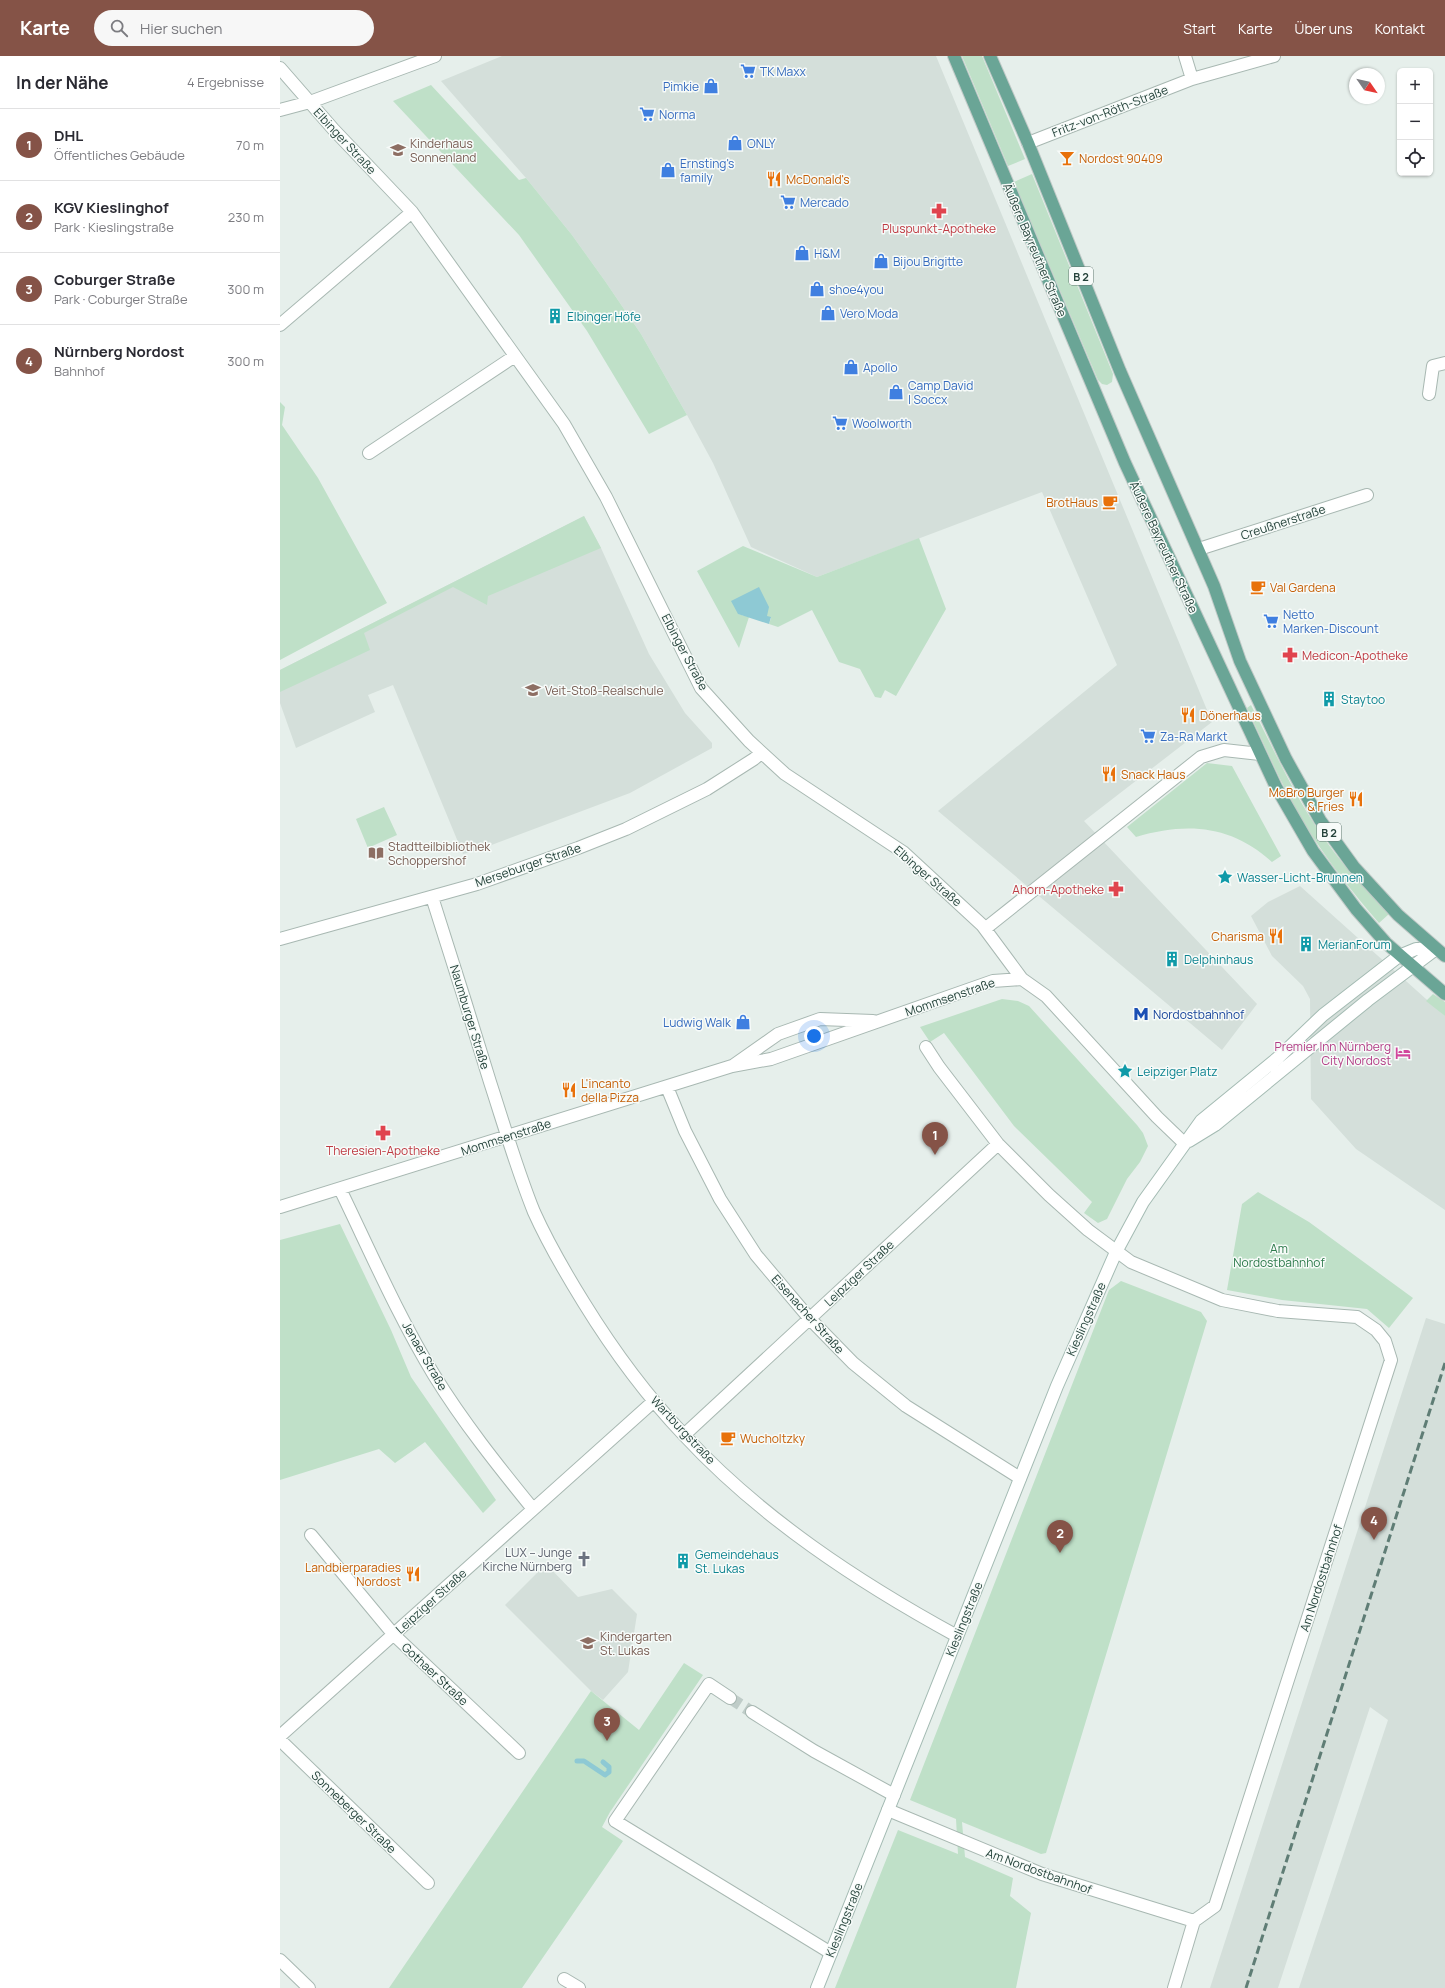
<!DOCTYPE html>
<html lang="de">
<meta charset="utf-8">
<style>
:root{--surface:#fff;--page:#f7f7f7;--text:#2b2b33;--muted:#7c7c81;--line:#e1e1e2;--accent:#855347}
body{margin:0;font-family:Manrope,sans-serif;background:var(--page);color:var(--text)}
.controls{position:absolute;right:12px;top:12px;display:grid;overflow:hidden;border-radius:6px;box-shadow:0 1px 3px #0004}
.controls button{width:36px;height:36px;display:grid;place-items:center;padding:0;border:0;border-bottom:1px solid var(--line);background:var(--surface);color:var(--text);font:20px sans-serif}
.compass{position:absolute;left:1069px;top:12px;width:36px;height:36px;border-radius:50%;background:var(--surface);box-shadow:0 1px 3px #0004;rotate:124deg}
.you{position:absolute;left:534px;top:980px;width:14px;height:14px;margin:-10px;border:3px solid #fff;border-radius:50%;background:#1a73e8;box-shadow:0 0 0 6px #1a73e833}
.badge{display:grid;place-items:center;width:26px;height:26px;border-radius:50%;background:var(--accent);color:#fff;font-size:13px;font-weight:700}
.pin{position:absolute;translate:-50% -33px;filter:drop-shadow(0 1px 2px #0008)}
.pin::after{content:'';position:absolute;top:21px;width:14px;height:12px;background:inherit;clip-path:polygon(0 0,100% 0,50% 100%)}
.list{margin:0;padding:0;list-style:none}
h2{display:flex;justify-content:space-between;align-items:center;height:52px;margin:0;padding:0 16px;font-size:17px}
h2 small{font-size:13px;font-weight:400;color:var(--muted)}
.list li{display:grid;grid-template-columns:26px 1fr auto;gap:12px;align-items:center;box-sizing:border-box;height:72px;padding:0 16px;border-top:1px solid var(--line)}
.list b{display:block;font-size:15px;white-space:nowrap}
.list p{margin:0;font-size:13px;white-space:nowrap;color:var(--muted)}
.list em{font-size:13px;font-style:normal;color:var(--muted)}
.icon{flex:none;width:22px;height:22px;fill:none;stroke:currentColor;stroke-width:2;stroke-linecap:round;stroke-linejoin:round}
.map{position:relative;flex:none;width:1165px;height:1932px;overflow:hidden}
header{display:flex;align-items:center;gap:24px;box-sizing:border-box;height:56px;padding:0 20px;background:var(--accent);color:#fff}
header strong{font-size:19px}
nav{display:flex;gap:22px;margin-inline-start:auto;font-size:14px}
.search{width:280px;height:36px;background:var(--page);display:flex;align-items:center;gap:10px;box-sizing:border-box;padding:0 14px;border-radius:22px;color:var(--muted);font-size:15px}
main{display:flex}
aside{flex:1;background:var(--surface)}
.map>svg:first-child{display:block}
.built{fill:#d4dfda}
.green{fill:#bfe0c8}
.water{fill:#8ec9d4}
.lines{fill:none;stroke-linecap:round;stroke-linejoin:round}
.stream{stroke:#8ec9d4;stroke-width:5}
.street-tunnel{stroke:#bfccc8;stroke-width:12;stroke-dasharray:12 6;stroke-linecap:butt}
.street-casing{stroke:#a8b8b2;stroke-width:14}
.secondary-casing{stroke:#a4bbb3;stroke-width:14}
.primary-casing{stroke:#c2cac8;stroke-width:14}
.street{stroke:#fff;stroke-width:12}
.secondary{stroke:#fff;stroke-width:12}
.primary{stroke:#6aa596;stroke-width:12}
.rail{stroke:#5f7d75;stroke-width:3;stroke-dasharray:8 4;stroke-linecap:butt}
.labels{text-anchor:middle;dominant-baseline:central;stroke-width:3;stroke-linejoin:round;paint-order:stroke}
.shield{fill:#f7fbf9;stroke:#637a73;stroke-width:1}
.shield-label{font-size:11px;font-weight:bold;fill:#24423a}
.shop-label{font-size:12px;fill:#366cbe;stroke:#f7fbf9;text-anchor:start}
.street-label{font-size:12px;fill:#24423a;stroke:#f7fbf9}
.education-label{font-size:12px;fill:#785e54;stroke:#f7fbf9;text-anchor:start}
.food-label{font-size:12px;fill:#c56008;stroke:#f7fbf9;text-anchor:start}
.health-label{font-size:12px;fill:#be3a42;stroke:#f7fbf9}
.culture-label{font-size:12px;fill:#0d838f;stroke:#f7fbf9;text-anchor:start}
.transit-label{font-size:12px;fill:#164399;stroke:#f7fbf9;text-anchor:start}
.hotel-label{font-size:12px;fill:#b23c85;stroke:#f7fbf9;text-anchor:end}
.park-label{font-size:12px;fill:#2d7a4b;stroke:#f7fbf9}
.worship-label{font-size:12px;fill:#5b616d;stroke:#f7fbf9;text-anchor:end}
</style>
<header>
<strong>Karte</strong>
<div class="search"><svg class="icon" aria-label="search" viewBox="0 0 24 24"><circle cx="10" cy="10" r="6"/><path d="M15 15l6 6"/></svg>Hier suchen</div>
<nav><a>Start</a><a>Karte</a><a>Über uns</a><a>Kontakt</a></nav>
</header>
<main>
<aside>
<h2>In der Nähe<small>4 Ergebnisse</small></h2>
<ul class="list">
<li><span class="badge">1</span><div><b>DHL</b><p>Öffentliches Gebäude</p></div><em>70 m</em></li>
<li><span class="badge">2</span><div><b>KGV Kieslinghof</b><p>Park · Kieslingstraße</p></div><em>230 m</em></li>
<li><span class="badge">3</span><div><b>Coburger Straße</b><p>Park · Coburger Straße</p></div><em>300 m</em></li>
<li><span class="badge">4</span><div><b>Nürnberg Nordost</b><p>Bahnhof</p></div><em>300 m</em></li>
</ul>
</aside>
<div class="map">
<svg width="1165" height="1932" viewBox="0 0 1165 1932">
<rect width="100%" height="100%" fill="#e6efeb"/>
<path class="built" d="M222 0H656L932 666 804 765 977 948 942 994 658 755 837 609 762 436 537 521 471 491 433 407 407 359 361 278 325 225 292 179 246 122 161 25Z
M304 460 321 492 369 598 405 657 432 687V692L350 737 201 793 183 798 113 629 88 639 95 656 16 692 0 647V614Z
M1020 830 1165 960V1154L1076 1093 1031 1043 1030 943 1023 930 992 900 971 860 988 846Z
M1146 1262 1165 1268V1932H1019L1108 1664 1090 1651 998 1932H930Z
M266 1508 298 1541 332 1533 357 1558 348 1616 323 1644 311 1635 225 1549Z"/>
<path class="green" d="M682 0H702L745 103 728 110Z
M151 29 239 124 246 122 292 179 325 225 361 278 407 359 369 378 307 275 239 179 113 45Z
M752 118 833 318 832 326 827 329 822 328 818 324 734 126Z
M0 346 5 351 2 369 38 422 107 547 0 604Z
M304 460 321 492 208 540 207 549 173 531 84 577 90 594 0 636V614Z
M639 482 666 553 616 640 605 634 601 642 595 641 580 613 559 606 532 554 498 571 489 568 491 562 458 558 469 561 459 592 417 515 463 490 537 521Z
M971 649C992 690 1011 733 1037 772 1058 804 1083 831 1109 858L1099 867C1073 837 1048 805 1027 772 1003 734 986 692 967 652Z
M927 707 952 710 1001 800 992 806C951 769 907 766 856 781L847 771Z
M104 751 117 779 88 792 76 763Z
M1153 938 1165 946V960L1146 945Z
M722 943 738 945 749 950 857 1069 863 1077 868 1090 860 1106 847 1123 827 1163 818 1167 804 1157 812 1146 734 1070 664 977 650 986 640 971Z
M978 1136 1029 1166 1133 1242 1109 1272 1087 1253 1002 1244 947 1234 962 1148Z
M60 1168 111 1274 131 1321 216 1444 203 1457 145 1386 115 1407 99 1393 0 1424V1184Z
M841 1225 921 1256 927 1265 766 1797 761 1798 682 1766 685 1801 733 1822 730 1840 751 1857 736 1932H555L618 1774 678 1798 676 1763 630 1744 829 1234Z
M404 1607 423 1619 330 1756 322 1771 343 1785 242 1932H109L311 1635 359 1674Z"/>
<path class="water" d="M479 531 489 551 487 560 491 561 489 568 458 558 451 545Z"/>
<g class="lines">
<path class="stream" d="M297 1705H304L325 1719 329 1716V1711L323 1706"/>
<path class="street-tunnel" d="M450 1642 472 1656"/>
<g class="street-casing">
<path id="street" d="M905 0 912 23
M0 12 54 74 132 156 284 368 326 441 421 632 469 685 505 718 623 796 702 869 742 923 766 940 877 1061 904 1087
M0 54 30 46 155 0
M748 87 912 23 994 0
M0 269 132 156
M1149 338 1153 310 1165 307
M89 397 235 300
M919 493 1087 439
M152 841C172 903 191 964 210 1026 224 1069 237 1114 254 1156 268 1187 286 1218 304 1247 333 1294 366 1339 404 1379 481 1462 578 1526 677 1580
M706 872 921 701 944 694 980 698
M0 883 197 828 298 792 346 773 427 733 474 703 481 697
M454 1009 498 978 540 963 593 965
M387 1031 405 1075 440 1143 476 1199 530 1263 573 1307 626 1350 740 1422
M60 1133C90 1195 118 1260 154 1319 183 1366 218 1410 253 1453
M0 1151 452 1010 491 1003 713 925 742 923
M404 1379 718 1088
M31 1479 114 1579 239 1697
M450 1642 429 1628 335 1765 551 1897
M472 1656 534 1695 614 1739
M0 1680 374 1345
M0 1684 148 1827
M608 1754 762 1818 914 1865 935 1850 1111 1304 1105 1285 1096 1274 1077 1261 998 1255 942 1244 851 1206 808 1174 769 1139 718 1088 659 1011 646 991
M0 1904 29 1932
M284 1923 299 1932
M894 1932 914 1865"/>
</g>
<g class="secondary-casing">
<path id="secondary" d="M909 1085 935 1069 1088 944 1156 893
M537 1932 777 1330 836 1196 863 1146 921 1065 999 1001 1043 959 1119 900 1136 893H1156"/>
</g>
<g class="primary-casing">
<path id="primary" d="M674 0 845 407 996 731 1033 795 1076 853 1106 887 1165 938
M710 0 748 87 840 315 934 530 960 605 1006 703 1040 764 1074 811 1118 859 1165 900"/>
</g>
<use href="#street" class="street"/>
<use href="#secondary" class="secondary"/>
<use href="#primary" class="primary"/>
<path class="rail" d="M966 1932 1165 1307"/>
</g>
<defs>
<g id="supermarket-bare" transform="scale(1.2)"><path d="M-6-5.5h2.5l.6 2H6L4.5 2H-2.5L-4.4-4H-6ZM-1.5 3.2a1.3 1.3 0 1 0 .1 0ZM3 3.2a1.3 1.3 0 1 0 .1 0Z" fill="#3f7fe0" stroke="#f7fbf9" stroke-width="2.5" paint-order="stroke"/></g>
<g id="shop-bare" transform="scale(1.2)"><path d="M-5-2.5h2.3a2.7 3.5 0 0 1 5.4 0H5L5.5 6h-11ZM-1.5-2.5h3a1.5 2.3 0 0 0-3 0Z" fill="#3f7fe0" stroke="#f7fbf9" stroke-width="2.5" paint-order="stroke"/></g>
<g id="school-bare" transform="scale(1.2)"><path d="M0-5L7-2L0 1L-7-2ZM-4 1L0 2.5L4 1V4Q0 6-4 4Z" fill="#8d6e63" stroke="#f7fbf9" stroke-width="2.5" paint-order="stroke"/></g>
<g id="bar-bare" transform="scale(1.2)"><path d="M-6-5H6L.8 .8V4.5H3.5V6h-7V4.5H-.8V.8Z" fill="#e8710a" stroke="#f7fbf9" stroke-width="2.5" paint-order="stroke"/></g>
<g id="restaurant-bare" transform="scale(1.2)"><path d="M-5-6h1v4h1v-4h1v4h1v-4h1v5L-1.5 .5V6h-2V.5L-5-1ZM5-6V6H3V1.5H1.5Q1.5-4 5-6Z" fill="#e8710a" stroke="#f7fbf9" stroke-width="2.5" paint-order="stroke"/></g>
<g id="pharmacy-bare" transform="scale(1.2)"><path d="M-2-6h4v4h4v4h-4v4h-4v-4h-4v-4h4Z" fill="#e0444e" stroke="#f7fbf9" stroke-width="2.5" paint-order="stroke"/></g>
<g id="building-bare" transform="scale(1.2)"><path d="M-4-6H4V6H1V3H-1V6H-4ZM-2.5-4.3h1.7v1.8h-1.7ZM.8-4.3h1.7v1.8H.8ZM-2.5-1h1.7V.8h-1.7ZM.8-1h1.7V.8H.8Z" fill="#0f9aa8" stroke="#f7fbf9" stroke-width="2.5" paint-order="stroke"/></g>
<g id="cafe-bare" transform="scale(1.2)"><path d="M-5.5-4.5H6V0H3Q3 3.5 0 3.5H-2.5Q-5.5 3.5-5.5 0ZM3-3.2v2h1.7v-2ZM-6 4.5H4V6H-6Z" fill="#e8710a" stroke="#f7fbf9" stroke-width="2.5" paint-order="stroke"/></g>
<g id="library-bare" transform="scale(1.2)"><path d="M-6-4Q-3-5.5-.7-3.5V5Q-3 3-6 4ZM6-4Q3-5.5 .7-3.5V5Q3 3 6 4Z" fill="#8d6e63" stroke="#f7fbf9" stroke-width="2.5" paint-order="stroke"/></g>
<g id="sight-bare" transform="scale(1.2)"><path d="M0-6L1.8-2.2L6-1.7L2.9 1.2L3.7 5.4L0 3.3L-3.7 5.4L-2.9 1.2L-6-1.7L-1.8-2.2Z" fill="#0f9aa8" stroke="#f7fbf9" stroke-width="2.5" paint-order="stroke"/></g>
<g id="metro-bare" transform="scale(1.2)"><path d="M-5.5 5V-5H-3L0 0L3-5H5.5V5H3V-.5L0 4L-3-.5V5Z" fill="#1a4fb4" stroke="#f7fbf9" stroke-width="2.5" paint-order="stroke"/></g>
<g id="hotel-bare" transform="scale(1.2)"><path d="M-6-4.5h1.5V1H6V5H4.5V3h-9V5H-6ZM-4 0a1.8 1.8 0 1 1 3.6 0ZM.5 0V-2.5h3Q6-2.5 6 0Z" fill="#d1479c" stroke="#f7fbf9" stroke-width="2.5" paint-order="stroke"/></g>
<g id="church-bare" transform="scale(1.2)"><path d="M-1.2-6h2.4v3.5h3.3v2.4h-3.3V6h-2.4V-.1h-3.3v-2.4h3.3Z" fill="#6b7280" stroke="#f7fbf9" stroke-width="2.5" paint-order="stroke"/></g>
</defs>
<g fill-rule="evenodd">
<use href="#supermarket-bare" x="468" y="15"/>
<use href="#shop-bare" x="431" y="30"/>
<use href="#supermarket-bare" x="367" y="58"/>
<use href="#shop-bare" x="455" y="87"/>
<use href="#school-bare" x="118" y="94"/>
<use href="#bar-bare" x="787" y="102"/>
<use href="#shop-bare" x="388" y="114"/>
<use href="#restaurant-bare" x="494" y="123"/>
<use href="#supermarket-bare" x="508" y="146"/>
<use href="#pharmacy-bare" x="659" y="155"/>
<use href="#shop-bare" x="522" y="197"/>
<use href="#shop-bare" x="601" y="205"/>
<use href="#shop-bare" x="537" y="233"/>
<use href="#shop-bare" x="548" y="257"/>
<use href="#building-bare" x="275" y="260"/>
<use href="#shop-bare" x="571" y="311"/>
<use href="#shop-bare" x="616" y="336"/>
<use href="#supermarket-bare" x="560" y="367"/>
<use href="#cafe-bare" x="830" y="446"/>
<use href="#cafe-bare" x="978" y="531"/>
<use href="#supermarket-bare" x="991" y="565"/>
<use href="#pharmacy-bare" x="1010" y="599"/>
<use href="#school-bare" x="253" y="634"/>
<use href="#building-bare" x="1049" y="643"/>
<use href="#restaurant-bare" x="908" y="659"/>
<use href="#supermarket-bare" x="868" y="680"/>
<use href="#restaurant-bare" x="829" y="718"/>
<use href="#restaurant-bare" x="1076" y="743"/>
<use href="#library-bare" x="96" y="797"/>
<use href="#sight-bare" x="945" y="821"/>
<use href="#pharmacy-bare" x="836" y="833"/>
<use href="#restaurant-bare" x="996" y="880"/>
<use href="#building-bare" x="1026" y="888"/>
<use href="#building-bare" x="892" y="903"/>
<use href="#metro-bare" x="861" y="958"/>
<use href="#shop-bare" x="463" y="966"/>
<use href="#hotel-bare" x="1123" y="997"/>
<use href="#sight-bare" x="845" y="1015"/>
<use href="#restaurant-bare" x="289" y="1034"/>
<use href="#pharmacy-bare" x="103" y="1077"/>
<use href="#cafe-bare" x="448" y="1382"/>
<use href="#church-bare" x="304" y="1503"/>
<use href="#building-bare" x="403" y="1505"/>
<use href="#restaurant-bare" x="133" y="1518"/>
<use href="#school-bare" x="308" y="1587"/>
</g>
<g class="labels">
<g class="shield">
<rect x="789" y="211" width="24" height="18" rx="3"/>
<rect x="1037" y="767" width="24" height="18" rx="3"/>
</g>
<g class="shield-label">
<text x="801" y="220">B 2</text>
<text x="1049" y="776">B 2</text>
</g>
<g class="shop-label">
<text x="480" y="15">TK Maxx</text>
<text x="419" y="30" text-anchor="end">Pimkie</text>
<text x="379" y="58">Norma</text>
<text x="467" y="87">ONLY</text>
<text x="400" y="107">Ernsting's<tspan x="400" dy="14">family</tspan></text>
<text x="520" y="146">Mercado</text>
<text x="534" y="197">H&amp;M</text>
<text x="613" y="205">Bijou Brigitte</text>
<text x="549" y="233">shoe4you</text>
<text x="560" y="257">Vero Moda</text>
<text x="583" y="311">Apollo</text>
<text x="628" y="329">Camp David<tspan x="628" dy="14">| Soccx</tspan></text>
<text x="572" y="367">Woolworth</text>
<text x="1003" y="558">Netto<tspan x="1003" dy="14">Marken-Discount</tspan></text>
<text x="880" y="680">Za-Ra Markt</text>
<text x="451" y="966" text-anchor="end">Ludwig Walk</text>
</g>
<g class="street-label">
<text transform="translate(830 55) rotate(-21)">Fritz-von-Röth-Straße</text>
<text transform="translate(65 85) rotate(47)">Elbinger Straße</text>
<text transform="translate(755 194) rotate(67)">Äußere Bayreuther Straße</text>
<text transform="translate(1003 466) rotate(-18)">Creußnerstraße</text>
<text transform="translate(884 491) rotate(65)">Äußere Bayreuther Straße</text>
<text transform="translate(405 596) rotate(62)">Elbinger Straße</text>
<text transform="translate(248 809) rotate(-19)">Merseburger Straße</text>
<text transform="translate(648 820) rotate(41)">Elbinger Straße</text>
<text transform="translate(670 941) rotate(-19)">Mommsenstraße</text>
<text transform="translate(190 961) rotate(73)">Naumburger Straße</text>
<text transform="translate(226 1081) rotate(-18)">Mommsenstraße</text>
<text transform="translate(579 1217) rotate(-43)">Leipziger Straße</text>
<text transform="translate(528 1258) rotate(48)">Eisenacher Straße</text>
<text transform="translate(806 1263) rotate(-66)">Kieslingstraße</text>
<text transform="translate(145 1300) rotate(60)">Jenaer Straße</text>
<text transform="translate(403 1374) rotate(47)">Wartburgstraße</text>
<text transform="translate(1041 1522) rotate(-72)">Am Nordostbahnhof</text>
<text transform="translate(151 1545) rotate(-42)">Leipziger Straße</text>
<text transform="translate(684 1563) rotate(-68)">Kieslingstraße</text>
<text transform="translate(155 1618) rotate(43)">Gothaer Straße</text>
<text transform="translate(74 1756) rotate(44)">Sonneberger Straße</text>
<text transform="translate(759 1815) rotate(20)">Am Nordostbahnhof</text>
<text transform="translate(564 1864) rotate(-68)">Kieslingstraße</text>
</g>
<g class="education-label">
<text x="130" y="87">Kinderhaus<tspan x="130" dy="14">Sonnenland</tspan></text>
<text x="265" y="634">Veit-Stoß-Realschule</text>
<text x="108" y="790">Stadtteilbibliothek<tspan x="108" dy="14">Schoppershof</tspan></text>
<text x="320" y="1580">Kindergarten<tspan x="320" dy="14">St. Lukas</tspan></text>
</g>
<g class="food-label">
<text x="799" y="102">Nordost 90409</text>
<text x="506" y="123">McDonald's</text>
<text x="818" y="446" text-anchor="end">BrotHaus</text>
<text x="990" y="531">Val Gardena</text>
<text x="920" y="659">Dönerhaus</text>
<text x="841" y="718">Snack Haus</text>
<text x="1064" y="736" text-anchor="end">MoBro Burger<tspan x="1064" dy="14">&amp; Fries</tspan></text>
<text x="984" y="880" text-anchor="end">Charisma</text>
<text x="301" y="1027">L'incanto<tspan x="301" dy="14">della Pizza</tspan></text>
<text x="460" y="1382">Wucholtzky</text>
<text x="121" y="1511" text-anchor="end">Landbierparadies<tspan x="121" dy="14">Nordost</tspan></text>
</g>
<g class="health-label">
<text x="659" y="172">Pluspunkt-Apotheke</text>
<text x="1022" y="599" text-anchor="start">Medicon-Apotheke</text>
<text x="824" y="833" text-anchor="end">Ahorn-Apotheke</text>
<text x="103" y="1094">Theresien-Apotheke</text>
</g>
<g class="culture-label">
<text x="287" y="260">Elbinger Höfe</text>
<text x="1061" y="643">Staytoo</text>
<text x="957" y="821">Wasser-Licht-Brunnen</text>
<text x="1038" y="888">MerianForum</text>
<text x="904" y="903">Delphinhaus</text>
<text x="857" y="1015">Leipziger Platz</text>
<text x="415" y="1498">Gemeindehaus<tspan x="415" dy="14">St. Lukas</tspan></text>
</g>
<g class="transit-label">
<text x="873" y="958">Nordostbahnhof</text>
</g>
<g class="hotel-label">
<text x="1111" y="990">Premier Inn Nürnberg<tspan x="1111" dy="14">City Nordost</tspan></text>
</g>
<g class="park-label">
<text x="999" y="1192">Am<tspan x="999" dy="14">Nordostbahnhof</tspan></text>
</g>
<g class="worship-label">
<text x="292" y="1496">LUX – Junge<tspan x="292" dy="14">Kirche Nürnberg</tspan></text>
</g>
</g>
</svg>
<div class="controls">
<button>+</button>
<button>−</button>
<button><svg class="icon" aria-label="locate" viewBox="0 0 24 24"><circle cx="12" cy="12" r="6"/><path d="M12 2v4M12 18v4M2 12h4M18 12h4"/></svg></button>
</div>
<svg class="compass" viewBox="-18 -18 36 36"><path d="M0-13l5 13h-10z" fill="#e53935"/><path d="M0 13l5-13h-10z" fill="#7c7c81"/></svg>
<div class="you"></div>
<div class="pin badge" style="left:655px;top:1099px">1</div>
<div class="pin badge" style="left:780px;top:1497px">2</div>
<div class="pin badge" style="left:327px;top:1685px">3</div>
<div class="pin badge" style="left:1094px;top:1484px">4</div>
</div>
</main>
